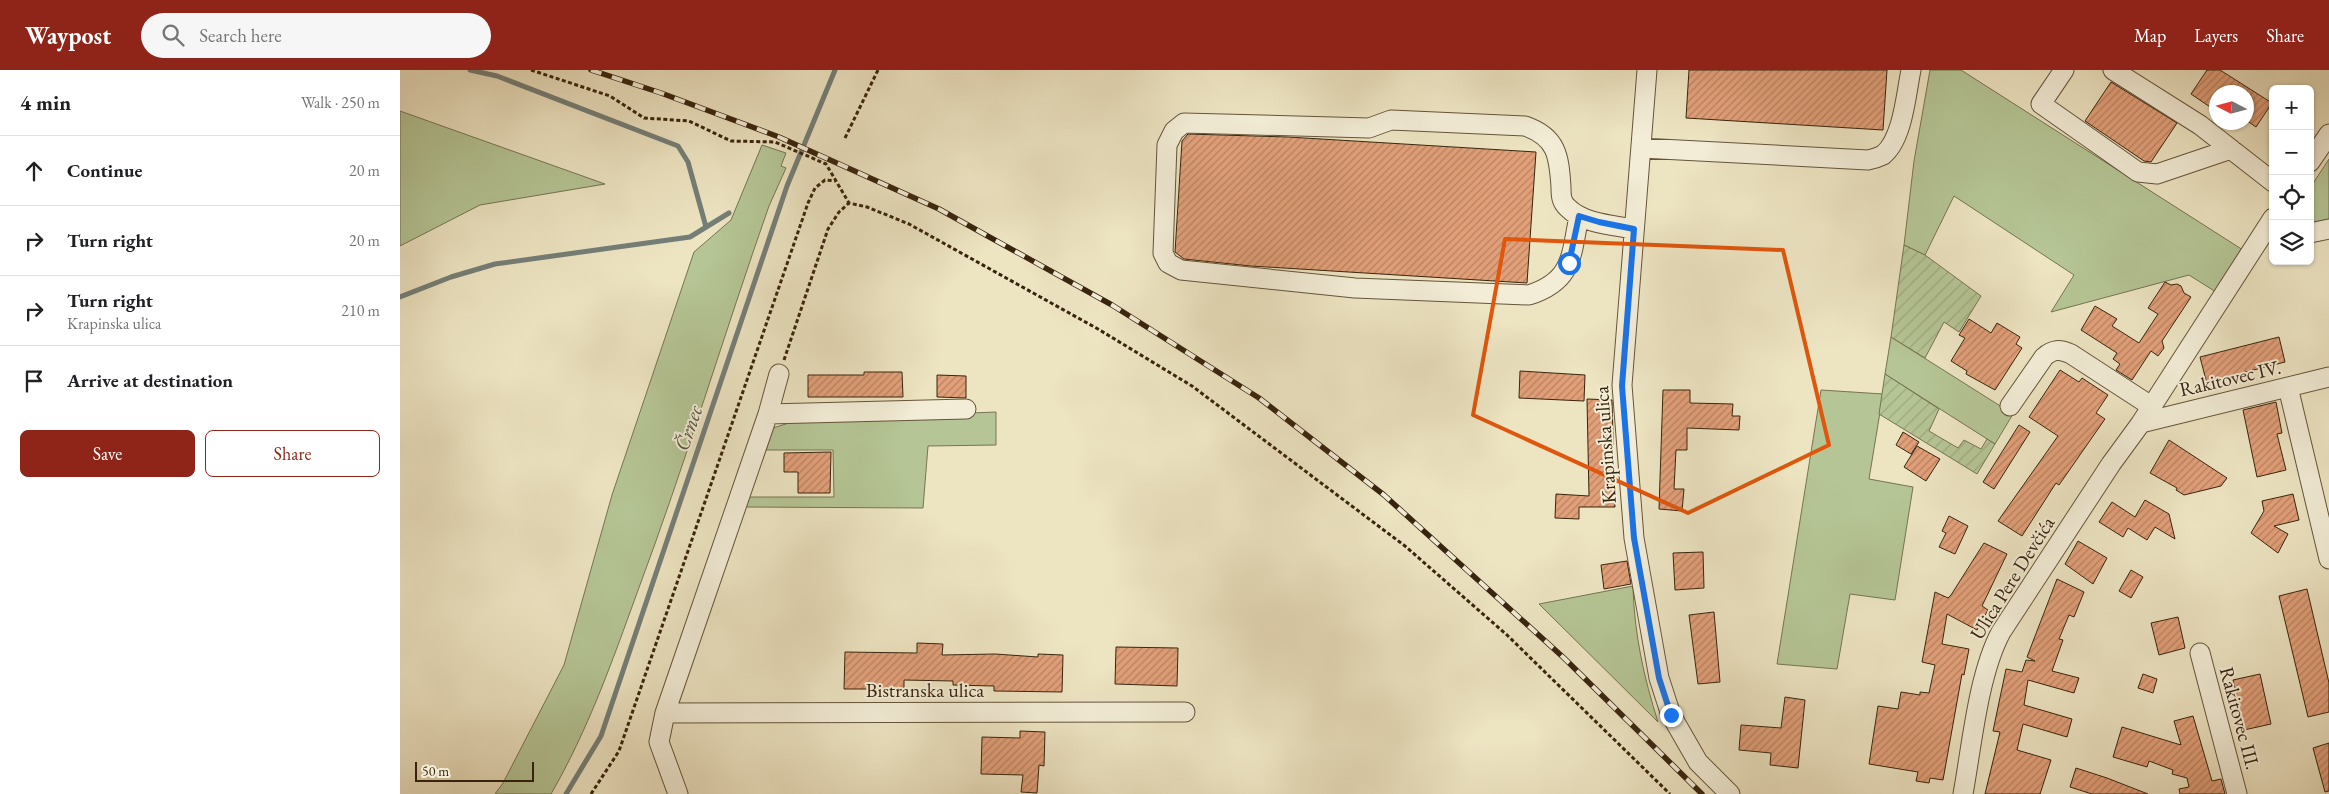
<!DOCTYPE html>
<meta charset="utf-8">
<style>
:root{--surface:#fff;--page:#f6f6f6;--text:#202124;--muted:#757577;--line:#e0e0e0;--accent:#8f2418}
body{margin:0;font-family:"EB Garamond",serif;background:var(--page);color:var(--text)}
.controls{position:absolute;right:15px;top:15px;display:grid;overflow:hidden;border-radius:8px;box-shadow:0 1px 4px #0004}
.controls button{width:45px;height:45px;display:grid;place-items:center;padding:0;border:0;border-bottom:1px solid var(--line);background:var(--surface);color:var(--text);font:25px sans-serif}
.compass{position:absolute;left:1809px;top:15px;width:45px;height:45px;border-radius:50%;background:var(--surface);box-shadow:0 1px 4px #0004;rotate:276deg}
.scale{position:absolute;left:15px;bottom:12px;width:119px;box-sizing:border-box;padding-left:5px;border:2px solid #38240d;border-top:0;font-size:14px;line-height:18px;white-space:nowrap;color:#38240d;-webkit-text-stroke:4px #f3edd7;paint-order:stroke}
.stop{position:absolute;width:15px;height:15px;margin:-11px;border:4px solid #1a73e8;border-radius:50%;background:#fff}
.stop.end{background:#1a73e8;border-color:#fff;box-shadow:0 1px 5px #0008}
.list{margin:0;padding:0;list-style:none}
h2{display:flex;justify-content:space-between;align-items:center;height:65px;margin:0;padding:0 20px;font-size:21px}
h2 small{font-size:16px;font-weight:400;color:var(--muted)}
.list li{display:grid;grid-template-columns:32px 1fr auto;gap:15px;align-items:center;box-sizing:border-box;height:70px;padding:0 20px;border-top:1px solid var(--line)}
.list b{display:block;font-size:19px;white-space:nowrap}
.list p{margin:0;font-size:16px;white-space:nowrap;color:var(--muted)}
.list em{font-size:16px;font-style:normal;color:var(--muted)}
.actions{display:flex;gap:10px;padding:15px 20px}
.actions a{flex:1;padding:11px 0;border:1px solid var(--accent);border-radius:8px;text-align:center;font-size:18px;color:var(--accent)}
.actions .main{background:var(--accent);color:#fff}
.icon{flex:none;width:28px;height:28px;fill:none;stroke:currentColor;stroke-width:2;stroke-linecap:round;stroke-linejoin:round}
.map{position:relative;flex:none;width:1929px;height:724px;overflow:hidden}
header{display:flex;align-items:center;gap:30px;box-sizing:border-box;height:70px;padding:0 25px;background:var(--accent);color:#fff}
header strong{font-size:24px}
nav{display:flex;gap:28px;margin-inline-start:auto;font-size:18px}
.search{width:350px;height:45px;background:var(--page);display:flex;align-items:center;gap:12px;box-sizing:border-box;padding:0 18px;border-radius:28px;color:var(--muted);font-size:19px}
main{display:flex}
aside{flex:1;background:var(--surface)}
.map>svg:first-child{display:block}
.grass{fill:#b5c595;stroke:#767451}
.garden{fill:url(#garden-furrows);stroke:#767451}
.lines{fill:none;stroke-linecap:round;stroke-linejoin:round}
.stream{stroke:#757f77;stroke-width:5}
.building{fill:url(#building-hatch);stroke:#38240d}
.minor-casing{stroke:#65543a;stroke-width:21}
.path{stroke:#38240d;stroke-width:3;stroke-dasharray:4 2.5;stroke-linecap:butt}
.minor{stroke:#f3edd7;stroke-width:19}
.rail-casing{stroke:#38240d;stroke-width:5.5}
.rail{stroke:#f3edd7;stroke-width:4;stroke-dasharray:11;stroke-linecap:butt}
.route{stroke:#1a73e8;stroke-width:6}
.marked{fill:none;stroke:#df560c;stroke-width:4;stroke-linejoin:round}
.labels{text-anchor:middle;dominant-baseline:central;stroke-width:4;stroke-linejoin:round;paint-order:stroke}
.street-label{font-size:20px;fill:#38240d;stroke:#f3edd7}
.water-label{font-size:21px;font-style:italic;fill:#565242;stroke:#f3edd7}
</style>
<header>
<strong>Waypost</strong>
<div class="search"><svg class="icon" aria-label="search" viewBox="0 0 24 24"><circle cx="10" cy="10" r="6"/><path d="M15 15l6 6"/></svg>Search here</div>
<nav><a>Map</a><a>Layers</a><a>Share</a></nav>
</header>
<main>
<aside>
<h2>4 min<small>Walk · 250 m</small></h2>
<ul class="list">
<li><svg class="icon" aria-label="ahead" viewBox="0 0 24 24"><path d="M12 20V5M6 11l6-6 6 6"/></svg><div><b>Continue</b></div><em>20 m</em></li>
<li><svg class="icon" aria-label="right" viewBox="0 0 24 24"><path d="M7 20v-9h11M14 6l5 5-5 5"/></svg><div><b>Turn right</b></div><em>20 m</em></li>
<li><svg class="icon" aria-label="right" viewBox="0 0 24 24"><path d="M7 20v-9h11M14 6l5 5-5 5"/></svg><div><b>Turn right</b><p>Krapinska ulica</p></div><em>210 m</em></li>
<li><svg class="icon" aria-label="arrive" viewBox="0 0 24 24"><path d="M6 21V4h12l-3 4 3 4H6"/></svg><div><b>Arrive at destination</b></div></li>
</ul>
<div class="actions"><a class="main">Save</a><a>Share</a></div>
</aside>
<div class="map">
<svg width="1929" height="724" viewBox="0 0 1929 724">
<defs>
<pattern id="garden-furrows" width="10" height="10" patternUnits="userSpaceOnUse" patternTransform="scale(1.25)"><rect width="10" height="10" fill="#b5c595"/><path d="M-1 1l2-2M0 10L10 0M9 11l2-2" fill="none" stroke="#9ca97f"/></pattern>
<pattern id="building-hatch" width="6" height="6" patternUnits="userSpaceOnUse" patternTransform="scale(1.25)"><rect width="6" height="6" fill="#e2a079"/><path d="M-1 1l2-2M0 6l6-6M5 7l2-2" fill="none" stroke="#b88262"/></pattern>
</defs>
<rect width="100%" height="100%" fill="#ede4c2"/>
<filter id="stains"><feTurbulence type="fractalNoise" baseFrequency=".004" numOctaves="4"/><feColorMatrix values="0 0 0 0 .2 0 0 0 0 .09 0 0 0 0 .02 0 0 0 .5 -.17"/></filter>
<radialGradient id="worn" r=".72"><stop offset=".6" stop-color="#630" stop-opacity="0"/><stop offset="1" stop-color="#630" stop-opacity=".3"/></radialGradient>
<path class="grass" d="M1530 0H1561L1843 180 1816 222 1789 205 1651 242 1674 205 1554 126 1525 185 1504 175 1514 91Z
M0 41 205 114 80 135 0 176Z
M362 75 386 83 381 96 386 98 369 136C324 264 285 395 237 523 212 592 188 660 151 724H95L103 713 164 595 212 425 294 182 331 150Z
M1929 89V162L1910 168V118Z
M1491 267 1613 344 1595 374 1485 304Z
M1421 320 1483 324 1469 409 1513 417 1495 530 1450 524 1437 599 1377 594Z
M596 342V375L528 376 523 438 343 437 347 427H434L433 380H362L370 359 398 350Z
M1233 516C1234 563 1244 608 1258 652L1139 534Z"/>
<path class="garden" d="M1504 175 1525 185 1581 226 1559 262 1544 252 1525 288 1491 267Z
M1485 304 1539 339 1529 361 1558 378 1564 370 1581 379 1587 369 1595 374 1577 404 1479 344Z"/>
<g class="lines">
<path class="stream" d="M70 0 97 6 278 76 288 92 306 157
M0 227 51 207 95 194 290 167 329 143
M166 724 201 666 387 116 435 0"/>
</g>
<path class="building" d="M1289 0H1487L1483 60 1286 48Z
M1807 0H1820L1872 33 1856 57 1846 50V22H1816V41L1791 24Z
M1711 12 1777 53 1751 92 1744 91 1685 51Z
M788 64 888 67 1136 82 1127 213 851 196 784 189 775 182 782 71Z
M1765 212 1771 215 1777 214 1781 216 1784 223 1791 227 1762 271 1764 278 1758 286 1751 281 1732 310 1716 300 1720 294 1713 289 1717 283 1681 260 1695 236 1717 249 1712 256 1739 273 1758 244 1748 238Z
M1569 249 1591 263 1597 253 1620 267 1616 274 1622 278 1595 320 1566 304 1567 301 1551 291 1565 268 1559 265Z
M1879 267 1885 292 1838 304 1839 307 1807 314 1800 287Z
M1660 300 1679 312 1682 308 1708 325 1696 343 1705 349 1659 415 1656 413 1622 466 1598 451 1658 366 1629 347Z
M1120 301 1185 305 1184 331 1119 328Z
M464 302H502L503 327H408V305H464Z
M537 305 566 306V328L537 327Z
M1263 320H1290V333L1333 334 1332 346H1340L1339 360 1287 358V380H1276L1274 419H1284L1282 441 1259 439Z
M1187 329 1212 330 1215 437H1179V449L1155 448 1156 424 1189 426Z
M1876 332 1882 363 1877 364 1886 400 1857 407 1843 340Z
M1619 355 1630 362 1594 419 1583 412Z
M1503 362 1519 372 1511 384 1496 375Z
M1769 370 1827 408 1821 416 1784 425 1776 420 1777 418 1750 403Z
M1517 376 1540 389 1526 411 1504 397Z
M431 382 430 423H398V402H384V383Z
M1893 424 1899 450 1874 456 1888 464 1878 483 1851 463 1864 441 1862 431Z
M1745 430 1769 444 1775 469 1755 457 1747 470 1728 458 1723 467 1699 452 1712 432 1735 447Z
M1549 446 1568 456 1555 484 1539 477 1546 463 1542 461Z
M1678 471 1707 488 1693 514 1665 494Z
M1584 473 1607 484 1582 536 1588 540 1577 560 1547 544 1542 574 1569 579 1564 605 1562 604 1543 710 1530 708 1529 713 1516 711 1518 702 1469 694 1478 636 1498 639 1501 622 1520 625V622L1529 623 1535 595 1522 592 1535 522 1548 528 1551 525Z
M1303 482 1304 518 1275 520 1273 483Z
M1227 491 1231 514 1204 519 1201 495Z
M1731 500 1743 507 1731 528 1719 521Z
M1657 509 1684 522 1674 547 1669 545 1659 569 1663 570 1652 601 1679 608 1674 623 1628 610 1624 635 1672 649 1667 667 1623 654 1617 680 1651 690 1640 724H1585L1600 662 1593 661 1606 599 1622 602 1626 590 1635 591 1627 587Z
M1907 519 1929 613V642L1908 647 1879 526Z
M1314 542 1320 612 1298 614 1289 545Z
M1778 547 1785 578 1759 585 1751 553Z
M517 573 543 574 542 585 595 584 638 587V584L663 585 662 622 594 621V616L553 615V611L504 610V619H444L445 582 517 583Z
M716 577 778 578 777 616 715 614Z
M1743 604 1757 609 1753 623 1738 618Z
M1860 604 1871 654 1844 660 1833 610Z
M1385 627 1405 630 1398 698 1370 695 1371 683 1339 680 1341 655 1381 658Z
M1793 646 1812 711 1821 709 1825 724H1780L1779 719 1789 717 1787 708 1772 704 1773 700 1749 691 1747 697 1713 687 1722 657 1781 675 1774 651Z
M620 661 645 662 644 696 639 695 637 723 621 722 623 705 581 704 582 667 620 668Z
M1929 673V721L1925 722 1913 678Z
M1676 698 1707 708 1748 724H1692L1670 717Z"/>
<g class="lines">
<g class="minor-casing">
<path id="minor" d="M1247 0 1222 315 1234 468 1259 608 1271 645 1298 692 1330 724
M1664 0 1641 34 1738 102 1757 104 1831 79
M1713 0 1800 55 1873 112
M1241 78 1468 90C1473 89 1479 87 1483 85 1503 69 1506 24 1511 0
M1910 92 1929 64
M1179 146C1171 186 1173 211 1129 225L955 218 781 200 768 193 763 183 767 75 774 61 784 53 969 58 991 50 1125 56C1157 67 1159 86 1161 117 1161 125 1161 132 1168 138 1184 154 1213 155 1234 159
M1910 163 1929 159
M1888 317 1929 489
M1610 336 1644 287C1653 279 1660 279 1671 284L1751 336
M368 344 566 339
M1741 353 1929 307
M1800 583 1837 724
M265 643 785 642
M278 724 259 672 265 643 368 344 379 304
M1563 724C1572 675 1578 605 1601 562L1711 394 1741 353 1873 148"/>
</g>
<path class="path" d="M131 0 210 26 244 48 289 51 331 71 375 72 426 94 449 133 467 137 509 154 698 259 792 316 1005 476 1107 565 1270 724
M445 68 478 0
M384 290 428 159 439 142 449 133
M191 724 219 681 408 133 415 118 425 110 436 111"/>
<use href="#minor" class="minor"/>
<g class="rail-casing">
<path id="rail" d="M191 0 261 23 379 67 539 139 712 235 859 328 984 425 1164 588 1302 724"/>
</g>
<use href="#rail" class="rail"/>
</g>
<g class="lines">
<path class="route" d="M1169 193 1179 146 1199 152 1234 159 1222 316 1234 468 1259 608 1271 645"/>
</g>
<path class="marked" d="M1105 169 1383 180 1429 375 1288 443 1073 345Z"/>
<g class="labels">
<g class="street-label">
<text transform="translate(1830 308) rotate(-13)">Rakitovec IV.</text>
<text transform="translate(1205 375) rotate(-94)">Krapinska ulica</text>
<text transform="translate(1612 508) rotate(-58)">Ulica Pere Devčića</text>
<text x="525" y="620">Bistranska ulica</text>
<text transform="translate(1840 648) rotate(75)">Rakitovec III.</text>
</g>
<g class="water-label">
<text transform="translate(288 358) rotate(-71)">Črnec</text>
</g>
</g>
<rect width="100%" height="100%" filter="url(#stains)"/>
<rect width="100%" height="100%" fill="url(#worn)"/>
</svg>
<div class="controls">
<button>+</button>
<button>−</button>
<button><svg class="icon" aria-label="locate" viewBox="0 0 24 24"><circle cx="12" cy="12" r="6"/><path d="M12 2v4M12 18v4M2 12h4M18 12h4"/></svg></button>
<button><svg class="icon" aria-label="layers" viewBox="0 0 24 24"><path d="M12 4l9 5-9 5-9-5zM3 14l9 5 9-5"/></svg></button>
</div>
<svg class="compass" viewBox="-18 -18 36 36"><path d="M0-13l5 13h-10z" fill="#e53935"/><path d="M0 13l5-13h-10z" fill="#757577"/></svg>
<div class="scale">50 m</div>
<div class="stop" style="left:1169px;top:193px"></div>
<div class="stop end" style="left:1271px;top:645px"></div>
</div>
</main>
